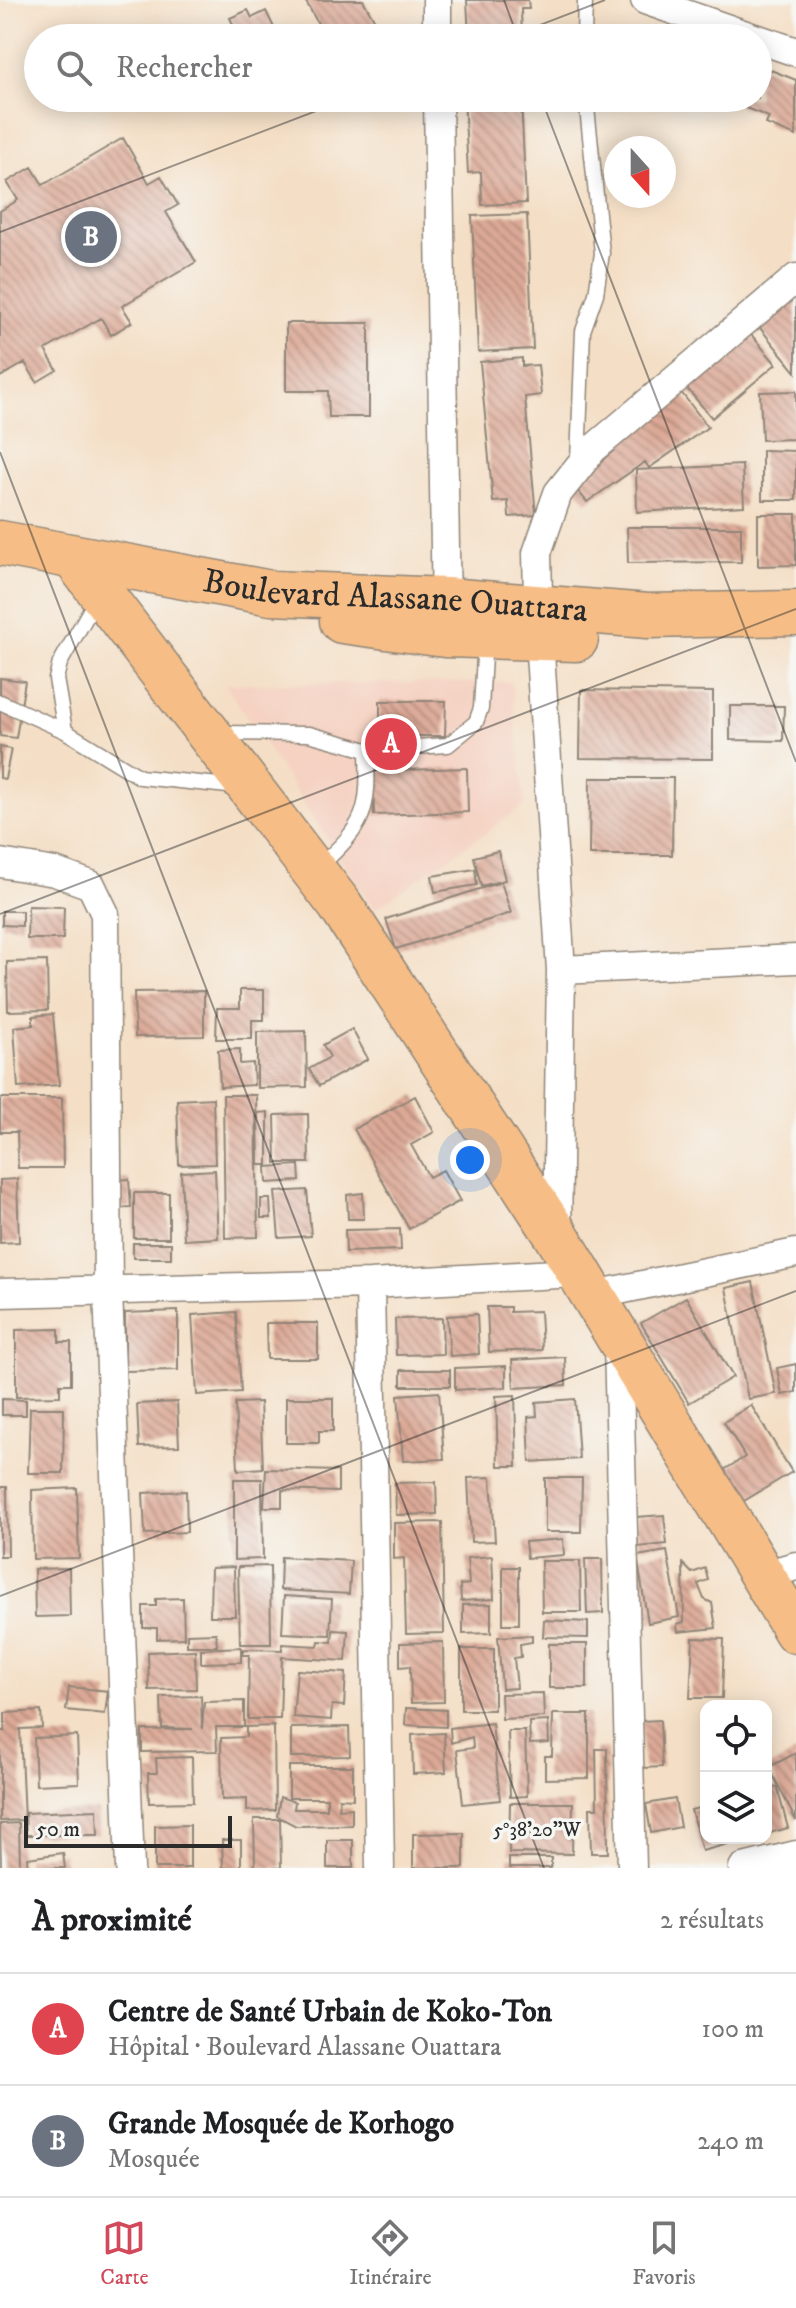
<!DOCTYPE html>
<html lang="fr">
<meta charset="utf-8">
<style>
:root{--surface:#fff;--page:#f6f6f6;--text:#202124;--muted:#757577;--line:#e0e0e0;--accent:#d1495b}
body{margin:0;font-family:"IM FELL DW Pica",serif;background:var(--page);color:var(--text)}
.controls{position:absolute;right:24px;bottom:24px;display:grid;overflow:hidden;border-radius:16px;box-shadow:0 4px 20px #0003}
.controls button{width:72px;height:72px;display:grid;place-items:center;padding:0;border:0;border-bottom:2px solid var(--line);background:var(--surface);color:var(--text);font:40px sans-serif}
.compass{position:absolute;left:604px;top:136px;width:72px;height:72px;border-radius:50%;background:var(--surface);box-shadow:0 4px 20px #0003;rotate:159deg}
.scale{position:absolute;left:24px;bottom:20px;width:208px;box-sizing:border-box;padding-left:8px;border:4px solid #2b2b2b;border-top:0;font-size:22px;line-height:28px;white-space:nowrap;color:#2b2b2b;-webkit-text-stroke:6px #f6f6f2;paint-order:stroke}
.you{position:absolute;left:470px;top:1160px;width:28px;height:28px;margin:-20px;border:6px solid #fff;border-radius:50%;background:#1a73e8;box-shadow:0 0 0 12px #1a73e833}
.badge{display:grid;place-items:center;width:52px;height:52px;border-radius:50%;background:var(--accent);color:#fff;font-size:26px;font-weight:700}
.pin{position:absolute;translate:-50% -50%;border:4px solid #fff;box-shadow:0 2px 8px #0006}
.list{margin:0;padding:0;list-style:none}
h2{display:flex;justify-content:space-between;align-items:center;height:104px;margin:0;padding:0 32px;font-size:34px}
h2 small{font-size:26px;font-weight:400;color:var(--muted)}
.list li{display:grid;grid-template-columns:52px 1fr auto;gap:24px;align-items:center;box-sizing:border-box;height:112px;padding:0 32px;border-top:2px solid var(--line)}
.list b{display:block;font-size:30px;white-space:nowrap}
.list p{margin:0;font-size:26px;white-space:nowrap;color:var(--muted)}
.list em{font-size:26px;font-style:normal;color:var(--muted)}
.icon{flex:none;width:44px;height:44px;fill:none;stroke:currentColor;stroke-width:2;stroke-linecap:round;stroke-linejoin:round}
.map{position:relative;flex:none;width:796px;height:1868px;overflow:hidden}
.search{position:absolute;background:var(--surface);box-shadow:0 4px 20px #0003;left:24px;right:24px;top:24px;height:88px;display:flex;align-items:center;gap:20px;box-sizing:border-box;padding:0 28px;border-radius:44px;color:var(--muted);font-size:30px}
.sheet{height:328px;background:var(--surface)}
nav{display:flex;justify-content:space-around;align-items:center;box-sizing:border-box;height:112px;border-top:2px solid var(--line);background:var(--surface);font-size:22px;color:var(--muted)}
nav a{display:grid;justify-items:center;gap:4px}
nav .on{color:var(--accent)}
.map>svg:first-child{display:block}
.built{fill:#f5d2c2}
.building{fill:url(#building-back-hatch)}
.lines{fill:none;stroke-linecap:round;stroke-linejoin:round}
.lane-casing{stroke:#908578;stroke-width:17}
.street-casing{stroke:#908578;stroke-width:31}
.primary-casing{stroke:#908578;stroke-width:47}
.lane{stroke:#fff;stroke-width:14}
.street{stroke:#fff;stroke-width:28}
.primary{stroke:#f6be86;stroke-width:44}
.ticks{fill:none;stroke:#2b2b2b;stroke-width:2;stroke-opacity:0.45}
.labels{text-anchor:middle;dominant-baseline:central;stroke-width:7;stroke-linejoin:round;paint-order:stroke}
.street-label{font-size:34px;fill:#2b2b2b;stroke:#f6f6f2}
.ticks-label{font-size:20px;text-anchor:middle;fill:#2b2b2b;stroke:#f6f6f2;stroke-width:7;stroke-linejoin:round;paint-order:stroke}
</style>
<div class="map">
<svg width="796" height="1868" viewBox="0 0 796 1868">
<defs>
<pattern id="building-back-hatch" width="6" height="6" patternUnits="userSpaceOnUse" patternTransform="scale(2)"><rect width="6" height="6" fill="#dca996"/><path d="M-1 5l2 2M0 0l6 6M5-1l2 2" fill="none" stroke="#b38a7b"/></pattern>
</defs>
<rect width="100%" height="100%" fill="#f6f6f2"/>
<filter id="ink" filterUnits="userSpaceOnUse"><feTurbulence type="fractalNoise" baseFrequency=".0125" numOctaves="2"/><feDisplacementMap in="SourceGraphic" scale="16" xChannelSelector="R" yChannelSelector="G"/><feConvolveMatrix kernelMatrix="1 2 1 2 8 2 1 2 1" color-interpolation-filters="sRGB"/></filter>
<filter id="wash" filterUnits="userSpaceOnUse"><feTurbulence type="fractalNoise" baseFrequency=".006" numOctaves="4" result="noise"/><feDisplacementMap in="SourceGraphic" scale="32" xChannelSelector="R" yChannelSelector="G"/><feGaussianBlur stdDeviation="1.8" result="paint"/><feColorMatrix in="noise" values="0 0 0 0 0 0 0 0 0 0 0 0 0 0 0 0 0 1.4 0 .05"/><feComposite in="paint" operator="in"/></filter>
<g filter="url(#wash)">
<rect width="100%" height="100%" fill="#f4dfc6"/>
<path class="built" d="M511 682 525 805 374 910 225 684Z"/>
<g id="blocks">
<path class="building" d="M305 0H363L379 28 360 38H326Z
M467 0H528L529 9H521L522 38H469Z
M248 10 252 18 266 11 279 38H224L221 32 234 26 230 18Z
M758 65 796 80V136L766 124 769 117 720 98H758Z
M464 98H521L526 203 482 205 481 172 468 173Z
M123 138 149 183 161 176 178 205 166 212 196 262 122 306 132 322 111 335 101 318 45 350 57 370 37 382 25 363 0 377V211L18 200 7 182 32 167 43 185Z
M527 214 533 349 478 352 472 216Z
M796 288V372L755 322Z
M286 323H369V417H329L328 391H286Z
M743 325 776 364 712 418 679 379Z
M522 358V366L538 365 541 395 525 397 536 515 509 517 508 501 493 502 480 362Z
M677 387 708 427 649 468 645 462 587 502 573 485Z
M796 391V439L762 440 760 392Z
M762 450 796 451V500H762Z
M742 465 744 506 637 512 636 470Z
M758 514H796V565L758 566Z
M627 527H741V562L628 563Z
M0 678 25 681 16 738 0 736Z
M581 690 713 692V759L580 758Z
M380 701H446L445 736H380Z
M730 706H784L783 741 730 740Z
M0 747 11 749 5 779 0 778Z
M467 768 468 812 374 815 373 771Z
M590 778H673L672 855H589Z
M498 851 505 880 481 886 474 857Z
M475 869 477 885 435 892 432 876Z
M501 882 511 913 396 949 386 919Z
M28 906 64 907 63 939H27Z
M2 911H22V926L2 925Z
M47 961 48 1010 8 1011 7 962Z
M240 990H264V1020H252V1039H216L217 1008H240Z
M204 991V1036L135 1037 134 992Z
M53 1014 59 1085 18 1088 14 1027 33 1025V1016Z
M352 1029 368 1059 319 1086 309 1069 330 1057 323 1045Z
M306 1031 307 1087 257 1088V1032Z
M240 1049V1064L253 1063 254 1085 220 1087 218 1050Z
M223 1095H256L258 1237 225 1238Z
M415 1096 434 1132 411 1145 429 1177 443 1170 460 1201 409 1229 354 1129Z
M0 1098H62L63 1168H18L17 1132H0Z
M213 1098 215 1164 179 1165 177 1100Z
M268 1112V1165H259L258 1113Z
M308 1114 309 1163H276L275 1115Z
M299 1165 300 1181 267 1183 266 1167Z
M215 1170 218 1238 184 1240 181 1172Z
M17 1179 19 1242 0 1243V1180Z
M129 1179 131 1207 119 1208 117 1180Z
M307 1190 311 1236 279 1238 275 1192Z
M134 1193H169V1238H134Z
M363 1193 364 1219H348L347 1195Z
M261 1199H270L271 1218H261Z
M400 1229 401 1250 346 1252 345 1230Z
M133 1243H171V1258H133Z
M753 1282 776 1394 748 1399 726 1288Z
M686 1297 733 1377 689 1403 641 1323Z
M487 1307H510V1312L540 1311 542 1350 489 1352Z
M178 1311V1370L125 1371V1313Z
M236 1312 241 1392 197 1395 192 1315Z
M477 1314 479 1354 450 1356 447 1316Z
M442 1318 443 1354 396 1355 395 1319Z
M266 1323H318V1359H267Z
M59 1329V1342H71V1384H60V1396L16 1397V1330Z
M565 1357 566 1385 514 1388 512 1360Z
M796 1364V1392L782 1395 777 1368Z
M506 1366V1387L455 1390V1368Z
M401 1370H450V1386H401Z
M439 1392 444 1459 403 1461 398 1395Z
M515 1395 517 1466H498L496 1396Z
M286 1398H333V1431H319V1443H286Z
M2 1399 26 1400V1415H2Z
M575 1399 579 1459 530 1462 528 1417 537 1416 536 1402Z
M177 1402 179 1446 139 1447 137 1404Z
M260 1402 263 1468 238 1470 235 1403Z
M751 1405 792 1472 739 1504 719 1473 745 1457 724 1422Z
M30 1408H64L63 1473H28Z
M266 1469 338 1471V1492L282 1490V1507H264Z
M491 1477 495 1541 471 1542 468 1478Z
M545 1478H582L581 1532H545Z
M234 1479H262L263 1559 234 1560Z
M436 1482 437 1514 396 1515 395 1483Z
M0 1487H7L8 1556H0Z
M77 1488 79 1558 33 1559 32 1490Z
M186 1491 187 1532 145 1534 143 1493Z
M664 1515 667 1544 638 1547 636 1517Z
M442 1522 444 1633 406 1634 404 1558 394 1559V1523Z
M563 1539 564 1555 527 1558 525 1542Z
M667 1551 679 1617 648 1623 637 1556Z
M492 1556 494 1599 461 1601 460 1585 469 1584 467 1558Z
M281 1557 351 1561 349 1594 280 1590Z
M585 1559H602L603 1613 587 1614Z
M541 1561H580L581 1612H542Z
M683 1564 692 1573 705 1568 708 1580 698 1584 704 1599 712 1603 716 1628 678 1632 677 1624 684 1622Z
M270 1566 271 1644H240L238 1567Z
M234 1567 235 1616H210L211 1568Z
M503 1567H519V1624H503Z
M69 1568 70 1616 35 1617 34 1569Z
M284 1596 332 1599 330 1635 282 1633Z
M183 1598 184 1638 157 1639V1628H143V1606H156V1599Z
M491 1604V1633L463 1634V1605Z
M544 1620 588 1622V1638L543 1637Z
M333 1630 348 1631 346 1661 282 1657 280 1719H248L249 1655H243V1649L282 1650V1644L318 1646 319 1641 332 1642Z
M216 1633 217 1646H187V1634Z
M532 1635V1642L520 1644 521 1657 514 1658 517 1688 502 1689 498 1637Z
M693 1638 724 1639 722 1698H690Z
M443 1642 444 1702 411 1703 410 1666 400 1667V1643Z
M549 1644H587V1688H549Z
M241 1647V1662L201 1663V1649Z
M461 1649H494V1710H461Z
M195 1650 196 1689 149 1690 148 1652Z
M297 1670 346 1673 344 1706 332 1705 331 1720 293 1717Z
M69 1687 108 1691 105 1714 66 1710Z
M543 1693 544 1717 502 1719 501 1694Z
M201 1696 202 1729 204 1702 244 1701V1727H216L217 1751 142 1752V1730L193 1729 162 1728 161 1697Z
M406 1708 446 1710V1727L405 1725Z
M41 1711 42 1728 20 1729 24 1820 0 1821V1731H5V1713Z
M553 1714H589V1778L545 1779V1756H552Z
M660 1720 662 1767 643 1768 641 1721Z
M548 1721 549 1743 530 1744 529 1722Z
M492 1723 500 1800 463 1804 457 1750 473 1748 472 1737 451 1743 450 1728Z
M274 1726 275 1810 247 1811V1799L222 1800 221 1738 246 1737V1727Z
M349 1727 350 1756 291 1757V1728Z
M508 1731H525L527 1796 510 1797Z
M444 1733 446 1772 413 1774 412 1735Z
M77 1736 79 1783 36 1785 34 1738Z
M596 1749H607L608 1853H591L590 1808H597Z
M796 1753V1821L769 1767Z
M192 1757 193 1802 149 1803 148 1773H157L156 1758Z
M289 1766H353V1799L339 1798V1809L352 1808V1825L296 1826 277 1816 280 1797 295 1802 294 1809H327V1798H289Z
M777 1787 788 1828 766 1834V1790Z
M675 1799 680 1827 651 1833 646 1804Z
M510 1803H573L572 1854 509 1853Z
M706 1806V1838L747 1839 702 1851 691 1810Z
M97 1810 98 1835H26L25 1813Z
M254 1819H280L281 1868H255Z
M19 1823 20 1868H1L0 1824Z
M190 1825V1868H155V1826Z
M464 1833V1868H413V1834Z
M222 1840H241V1868H223Z
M327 1840H353V1868H327Z
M63 1853 65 1868H28L27 1858Z
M509 1858H551V1868H509Z"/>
</g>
</g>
<g filter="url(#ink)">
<use href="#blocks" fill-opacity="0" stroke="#908578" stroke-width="2"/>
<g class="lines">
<g class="lane-casing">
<path id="lane" d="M584 38 585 0
M578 461 583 331 596 294 602 253 586 98
M97 598 60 663 56 679 65 731 140 777 238 787
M0 702 65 731
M219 733 309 734 367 750 448 745 476 722 481 708 485 639
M319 867C366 823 369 814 367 750"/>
</g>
<g class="street-casing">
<path id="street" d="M437 0V38
M645 0 754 38
M758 39 796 52
M438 98 446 614
M0 863 55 872 91 885 105 914 108 1290 130 1868
M561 970 796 959
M557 1234 561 970 539 639 537 553 558 493 593 449 796 278
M370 1284 380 1868
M0 1293 370 1284 576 1273
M590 1296 796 1253
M618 1345 632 1868
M761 1576 796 1566
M743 1868 796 1855"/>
</g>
<g class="primary-casing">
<g id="primary">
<path id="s1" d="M0 543 271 593 447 600 648 616 796 613"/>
<path d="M75 559 340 905 557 1236 796 1631"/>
<path d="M342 621 445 635 576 639"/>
</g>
</g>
<use href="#lane" class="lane"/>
<use href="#street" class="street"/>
<use href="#primary" class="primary"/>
</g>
</g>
<path class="ticks" d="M504 0 518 38M506 38 605 0M541 98 796 762M0 232 350 98M0 452 544 1868M0 914 796 609M0 1596 796 1291"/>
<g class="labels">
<g class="street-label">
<text stroke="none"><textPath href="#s1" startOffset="400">Boulevard Alassane Ouattara</textPath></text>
</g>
</g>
<g class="ticks-label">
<text x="537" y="1836">5°38'20"W</text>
</g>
</svg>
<div class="controls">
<button><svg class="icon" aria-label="locate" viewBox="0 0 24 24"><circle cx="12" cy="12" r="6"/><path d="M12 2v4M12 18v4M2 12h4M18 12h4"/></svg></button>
<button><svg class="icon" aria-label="layers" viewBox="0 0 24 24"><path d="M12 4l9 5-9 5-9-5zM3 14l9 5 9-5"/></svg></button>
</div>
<svg class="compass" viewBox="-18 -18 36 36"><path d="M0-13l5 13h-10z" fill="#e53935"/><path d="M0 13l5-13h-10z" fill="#757577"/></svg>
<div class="scale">50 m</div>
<div class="you"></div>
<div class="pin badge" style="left:391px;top:744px;background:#e0444e">A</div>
<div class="pin badge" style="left:91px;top:237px;background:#6b7280">B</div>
<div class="search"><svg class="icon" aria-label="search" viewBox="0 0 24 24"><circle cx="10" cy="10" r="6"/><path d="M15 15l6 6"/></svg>Rechercher</div>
</div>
<section class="sheet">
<h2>À proximité<small>2 résultats</small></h2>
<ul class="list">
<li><span class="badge" style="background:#e0444e">A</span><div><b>Centre de Santé Urbain de Koko-Ton</b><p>Hôpital · Boulevard Alassane Ouattara</p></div><em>100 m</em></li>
<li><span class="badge" style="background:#6b7280">B</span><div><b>Grande Mosquée de Korhogo</b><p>Mosquée</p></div><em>240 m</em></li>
</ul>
</section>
<nav>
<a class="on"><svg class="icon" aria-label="map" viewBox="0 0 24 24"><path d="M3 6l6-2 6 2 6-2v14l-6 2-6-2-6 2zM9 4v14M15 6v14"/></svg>Carte</a>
<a><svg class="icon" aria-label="directions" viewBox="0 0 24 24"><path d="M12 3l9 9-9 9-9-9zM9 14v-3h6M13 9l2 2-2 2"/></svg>Itinéraire</a>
<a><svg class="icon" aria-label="saved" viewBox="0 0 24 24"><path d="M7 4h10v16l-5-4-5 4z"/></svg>Favoris</a>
</nav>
